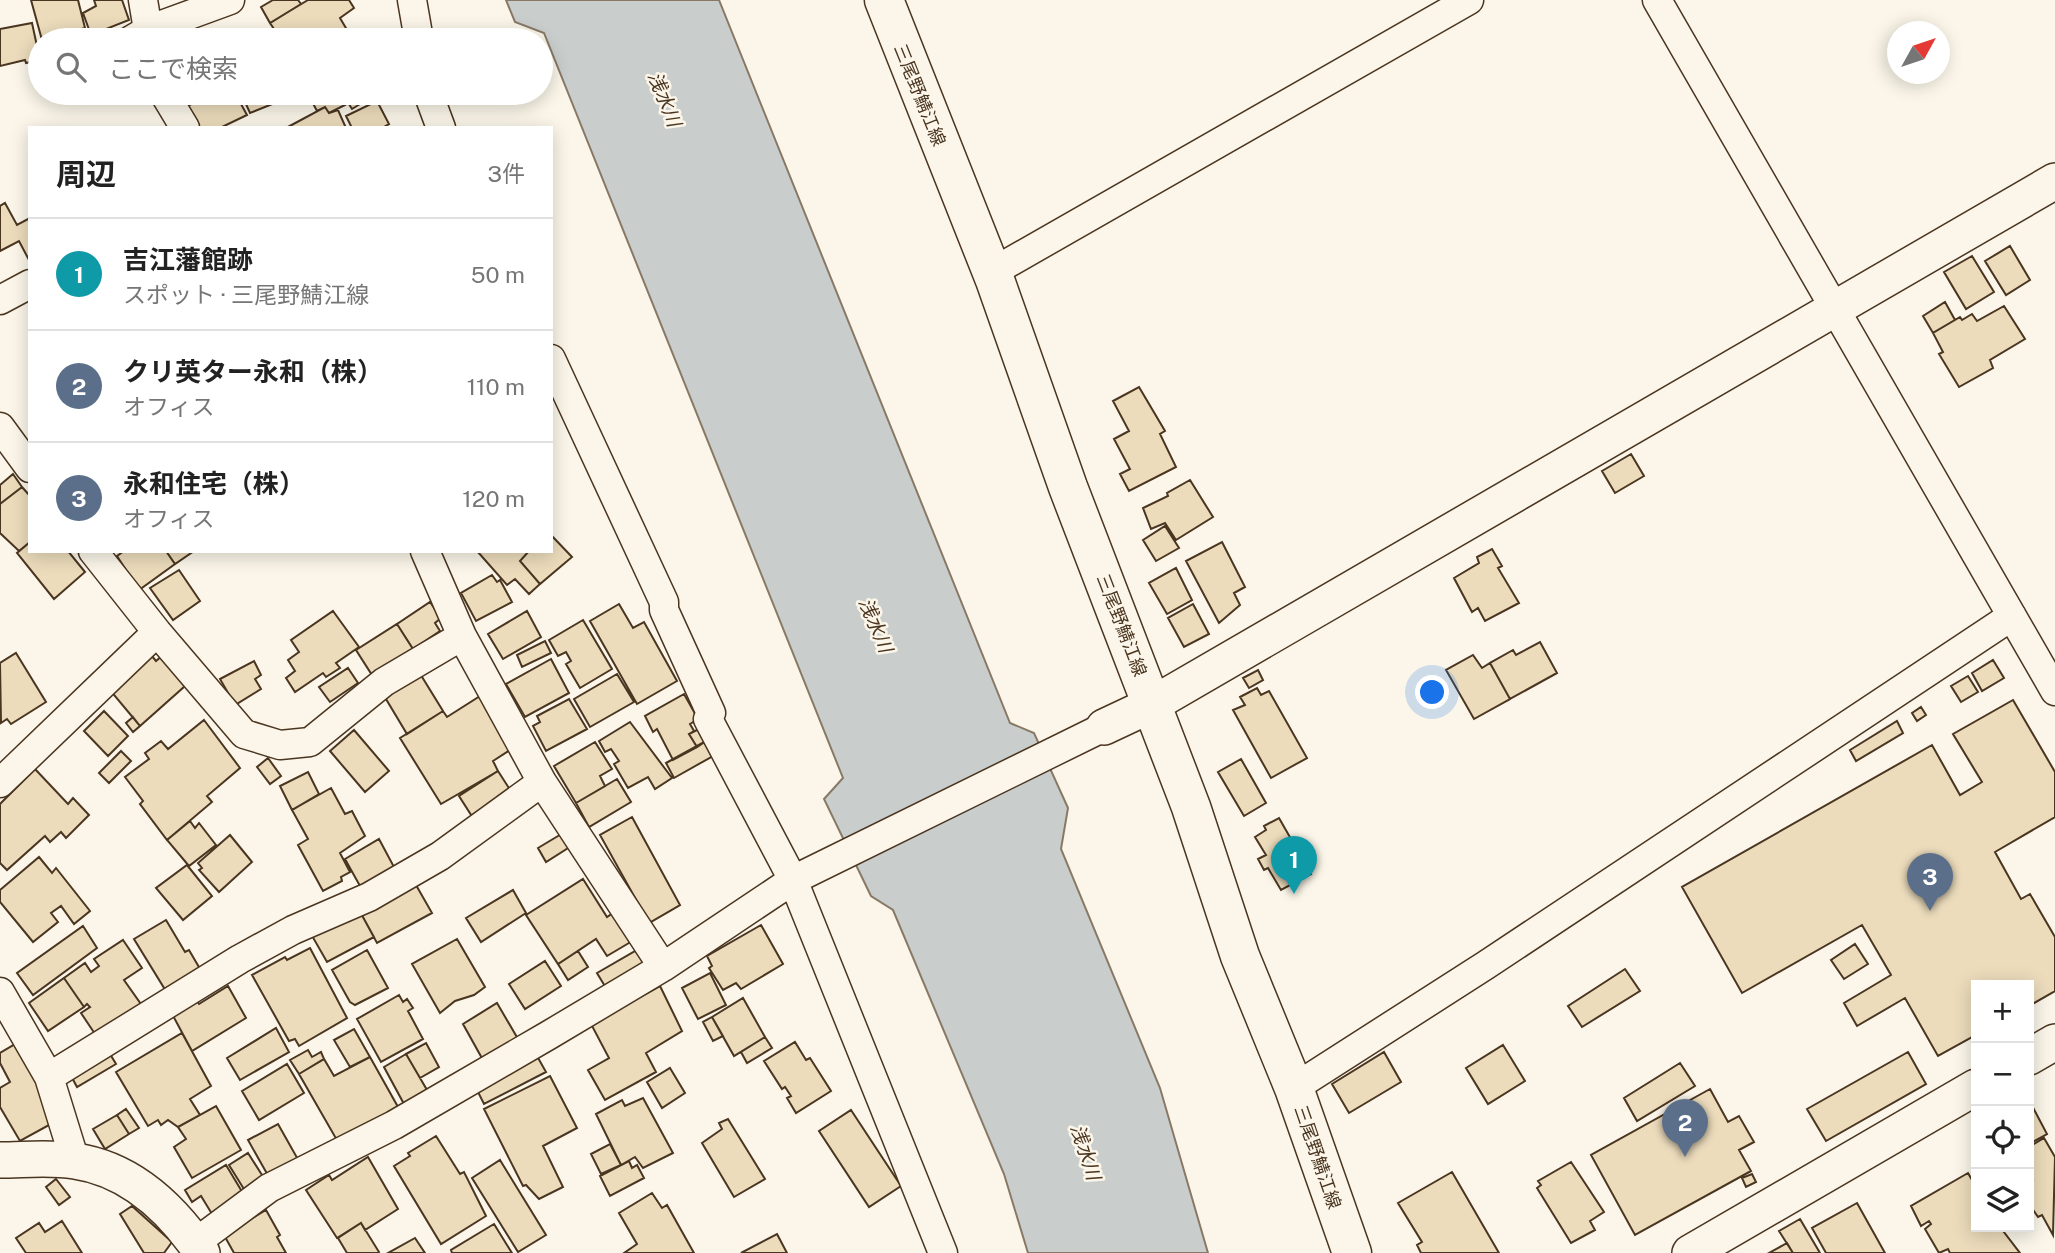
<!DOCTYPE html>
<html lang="ja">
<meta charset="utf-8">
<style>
:root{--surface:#fff;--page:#f2f2f2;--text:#222;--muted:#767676;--line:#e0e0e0;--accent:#d93025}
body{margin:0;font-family:"Public Sans","Noto Sans JP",sans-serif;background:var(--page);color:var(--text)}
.controls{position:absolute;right:21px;bottom:21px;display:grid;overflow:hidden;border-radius:0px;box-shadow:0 4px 18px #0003}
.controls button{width:63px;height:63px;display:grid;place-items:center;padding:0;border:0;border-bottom:2px solid var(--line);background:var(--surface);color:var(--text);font:35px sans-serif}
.compass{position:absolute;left:1887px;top:21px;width:63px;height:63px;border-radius:50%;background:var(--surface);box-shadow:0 4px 18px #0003;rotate:50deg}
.you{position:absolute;left:1433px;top:693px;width:24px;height:24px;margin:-18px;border:5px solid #fff;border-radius:50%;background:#1a73e8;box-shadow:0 0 0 10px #1a73e833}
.badge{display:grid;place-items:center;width:46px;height:46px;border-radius:50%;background:var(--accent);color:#fff;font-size:23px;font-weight:700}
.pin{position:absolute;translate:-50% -58px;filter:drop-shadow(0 2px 4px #0008)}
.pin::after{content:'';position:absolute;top:37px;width:24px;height:21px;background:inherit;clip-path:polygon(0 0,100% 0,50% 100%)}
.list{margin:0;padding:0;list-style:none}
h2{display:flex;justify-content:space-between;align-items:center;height:91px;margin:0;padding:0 28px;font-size:30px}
h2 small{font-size:23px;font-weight:400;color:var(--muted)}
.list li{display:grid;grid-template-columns:46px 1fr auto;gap:21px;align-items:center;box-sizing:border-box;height:112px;padding:0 28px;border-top:2px solid var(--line)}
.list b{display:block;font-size:26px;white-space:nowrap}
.list p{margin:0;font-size:23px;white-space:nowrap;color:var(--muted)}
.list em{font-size:23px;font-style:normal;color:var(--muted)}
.icon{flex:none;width:38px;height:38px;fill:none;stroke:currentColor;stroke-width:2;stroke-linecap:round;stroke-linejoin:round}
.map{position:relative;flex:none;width:2055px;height:1253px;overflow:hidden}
.search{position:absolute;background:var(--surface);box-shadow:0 4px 18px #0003;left:28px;top:28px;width:525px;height:77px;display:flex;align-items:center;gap:18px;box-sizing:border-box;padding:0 24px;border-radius:38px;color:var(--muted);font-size:26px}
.panel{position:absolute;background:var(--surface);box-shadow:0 4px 18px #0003;left:28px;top:126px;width:525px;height:427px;border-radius:0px}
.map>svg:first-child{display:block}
.water{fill:#c9cecd;stroke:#887966;stroke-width:2}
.building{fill:#ecdcbc;stroke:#4a3520;stroke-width:2}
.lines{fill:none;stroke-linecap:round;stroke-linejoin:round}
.minor-casing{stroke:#4a3520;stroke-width:31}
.tertiary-casing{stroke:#4a3520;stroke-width:38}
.secondary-casing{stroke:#4a3520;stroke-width:41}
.minor{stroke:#fbf6e9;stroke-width:28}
.tertiary{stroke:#fbf6e9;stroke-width:35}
.secondary{stroke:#fbf6e9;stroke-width:38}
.labels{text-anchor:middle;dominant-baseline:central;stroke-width:5;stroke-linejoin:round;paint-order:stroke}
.street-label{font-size:18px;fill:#4a3520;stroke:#fbf6e9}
.water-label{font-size:19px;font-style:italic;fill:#4a3520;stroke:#fbf6e9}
</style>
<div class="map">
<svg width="2055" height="1253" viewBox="0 0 2055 1253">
<rect width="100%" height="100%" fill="#fbf6e9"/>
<path class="water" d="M506 0H719L1010 723 1034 733 1068 808 1061 849 1160 1088 1208 1253H1028L1004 1174 893 910 871 896 824 799 843 778 544 33 515 22Z"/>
<path class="building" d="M31 0H78L85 28 42 40Z
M94 0H122L129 20 91 35 83 13 96 6Z
M273 0H298L301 4 270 23 261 7Z
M308 0H349L354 8 340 18 353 40H273L268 33 274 29 270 23Z
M32 23 40 60 26 63 25 60 0 66V29Z
M215 93H235L247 115 220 128H196L185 107Z
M241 93H282L285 99 250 113Z
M311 93H338L345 105 329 113 325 107 317 111 308 94Z
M342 93H378L352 109Z
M377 101 389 124 382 128H352L346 116Z
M325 107 329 113 338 110 346 128H286Z
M5 203 17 225 30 218 29 260 19 241 0 251V206Z
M2010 246 2030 280 2006 295 1985 261Z
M1972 256 1994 292 1966 309 1944 272Z
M1945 302 1955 320 1933 333 1923 316Z
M2004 306 2025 339 1990 360 1993 368 1959 387 1939 354 1943 352 1933 333 1960 317 1962 320 1972 314 1977 321Z
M1139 387 1165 431 1160 434 1176 467 1129 491 1120 474 1130 469 1114 439 1129 431 1113 401Z
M1631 454 1644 476 1615 493 1602 471Z
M13 474 22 487 0 504V485Z
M1190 480 1213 517 1176 540 1165 523 1151 529 1143 508 1168 496 1167 493Z
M22 487 30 496V542L19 551 0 533V504Z
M1165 526 1179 548 1156 561 1143 540Z
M551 535 572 557 540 584 520 561 529 551H551Z
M30 542V551H68L85 572 54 599 17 553Z
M1222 542 1245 587 1234 593 1240 605 1219 623 1186 561Z
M1492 549 1502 566 1498 568 1519 603 1485 621 1478 608 1472 612 1454 578 1479 563 1477 557Z
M124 551H166L175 564 139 590 117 556Z
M166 551H194L175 564Z
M477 551H529L520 561 540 584 529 594 515 579 507 585Z
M1176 568 1192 600 1167 614 1149 583Z
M179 570 200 601 173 620 150 588Z
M492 575 497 582 500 580 512 602 476 621 461 593Z
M430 602 441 618 435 623 440 631 413 649 397 624Z
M619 604 633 628 644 622 677 681 637 704 590 621Z
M1193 604 1209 634 1184 647 1168 618Z
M333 611 359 647 336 663 340 668 326 677 323 673 295 692 286 678 295 671 288 660 299 652 291 640Z
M527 611 541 637 503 659 488 634Z
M583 620 612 669 580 688 566 664 571 661 566 652 558 656 549 640Z
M397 624 413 649 372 675 356 650Z
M545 641 551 653 522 667 517 655Z
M1540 642 1557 673 1510 699 1490 663 1513 650 1516 655Z
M16 653 46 702 11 724 7 719 1 723 0 663Z
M151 655 156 661 163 655 185 686 140 726 109 689Z
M1473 655 1482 668 1490 663 1510 699 1474 719 1446 670Z
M551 659 569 693 525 717 506 684Z
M1993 660 2004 678 1982 691 1972 673Z
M254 661 261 675 255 679 261 689 235 705 220 679Z
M348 668 358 683 330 702 319 687Z
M1258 670 1263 680 1249 688 1243 678Z
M419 672 443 711 407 734 383 694Z
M617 674 634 702 590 727 574 699Z
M1968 676 1978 692 1961 702 1951 686Z
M1257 688 1261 695 1269 691 1307 758 1271 778 1233 710 1245 705 1240 697Z
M488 691 513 748 493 761 498 771 441 804 400 738 443 711 447 717Z
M684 694 698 719 690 724 694 731 689 734 697 747 673 760 657 729 653 732 645 716Z
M569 699 587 729 546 751 533 726 540 722 537 716Z
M2013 700 2055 772V817L1995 852 2021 899 2030 894 2055 937V991L2029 1006V985H1976V1035L1938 1056 1905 998 1857 1026 1844 1003 1891 975 1862 925 1742 993 1682 887 1932 745 1960 795 1982 782 1953 734Z
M1921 707 1926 715 1917 721 1912 713Z
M104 711 128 736 108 756 84 731Z
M133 717 140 726 133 732 126 723Z
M204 720 240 768 207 796 212 802 167 840 140 804 143 801 125 777 149 759 145 753 161 741 168 749Z
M1897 721 1903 733 1856 761 1850 750Z
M630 722 672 778 655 789 648 777 628 788 614 764 619 761 611 749 605 752 599 741Z
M703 727 706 741 697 747 689 734Z
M354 730 389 771 365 792 330 751Z
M706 741 713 756 674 778 666 763Z
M595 742 612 769 600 776 605 786 576 803 554 766Z
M121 751 131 761 109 783 99 773Z
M268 758 281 776 270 784 257 767Z
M1241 759 1266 803 1244 816 1218 772Z
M35 769 68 804 73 798 89 815 66 838 61 832 50 842 45 836 7 870 0 863V804Z
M498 771 514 796 475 821 459 796Z
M308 772 319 794 292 810 280 786Z
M617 779 631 802 589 827 576 803Z
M331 788 345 814 352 811 365 836 340 853 350 872 341 877 342 881 323 891 298 845 308 839 292 810Z
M632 817 680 905 649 923 600 835Z
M1279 818 1311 874 1281 890 1268 868 1264 870 1258 859 1266 855 1255 837 1266 830 1264 826Z
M190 821 195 828 199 823 216 845 189 866 167 840Z
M568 830 576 843 546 862 538 848Z
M230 835 252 862 219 892 199 870 202 868 198 863Z
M379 839 394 867 360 886 345 859Z
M39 857 52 873 56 868 90 911 74 924 61 906 51 913 58 922 33 942 0 902V890Z
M187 865 212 896 183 920 156 888Z
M412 878 432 913 377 943 358 908Z
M583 879 607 917 616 911 634 940 607 956 596 939 558 964 526 915Z
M513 890 526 913 481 942 466 918Z
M358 908 374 937 327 962 311 934Z
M166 920 185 952 189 950 203 974 169 996 134 939Z
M761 925 783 964 741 989 736 983 723 990 709 968 712 966 707 956Z
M83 926 97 948 33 995 17 973Z
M457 939 485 987 474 995 455 1001 440 1013 412 964Z
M123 940 142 968 124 980 143 1007 95 1034 81 1013 90 1007 87 1004 84 1007 64 978 85 963 91 972 99 966 94 959Z
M1855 944 1868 964 1844 979 1831 960Z
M310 948 347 1018 299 1046 295 1039 289 1041 252 975 285 957 287 960Z
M367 950 388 988 355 1005 350 1002 332 970Z
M637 950 645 965 606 988 597 973Z
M578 951 588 967 568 980 558 964Z
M545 961 561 986 525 1009 509 984Z
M1625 969 1640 991 1582 1027 1568 1006Z
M710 973 726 1005 698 1019 682 988Z
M64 978 84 1007 48 1031 29 1003Z
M228 986 246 1018 192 1051 171 1012 194 997 199 1004Z
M660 986 682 1031 646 1053 656 1072 605 1100 588 1070 609 1058 591 1024Z
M399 995 403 1002 407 999 413 1008 408 1011 423 1039 381 1062 357 1019Z
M743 998 765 1037 734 1056 712 1017Z
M497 1003 518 1039 483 1060 463 1024Z
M712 1017 723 1036 713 1041 703 1022Z
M276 1028 289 1052 240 1080 227 1058Z
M354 1029 370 1057 350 1067 334 1040Z
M182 1033 211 1086 190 1099 200 1115 178 1127 168 1120 161 1125 158 1120 148 1126 116 1072Z
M765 1037 772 1048 747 1063 741 1052Z
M795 1042 806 1060 810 1058 831 1091 796 1113 787 1098 791 1096 785 1087 782 1089 764 1061Z
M17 1043 60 1119 20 1141 0 1107V1088L10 1082 0 1063V1053Z
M426 1043 439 1067 420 1078 406 1054Z
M1503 1045 1525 1081 1488 1104 1466 1068Z
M107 1049 116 1064 77 1087 69 1072Z
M308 1050 312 1057 321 1052 324 1059 299 1074 290 1060Z
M1384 1052 1401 1082 1349 1113 1332 1084Z
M1908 1052 1926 1084 1826 1141 1807 1109Z
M406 1054 427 1090 404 1104 384 1067Z
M537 1056 546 1072 484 1104 477 1090Z
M370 1057 398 1107 338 1142 299 1074 324 1059 334 1076Z
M1680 1063 1695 1086 1637 1121 1624 1098Z
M287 1064 304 1093 259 1120 242 1091Z
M670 1068 685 1093 662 1108 647 1082Z
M550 1076 577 1128 543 1146 563 1187 539 1199 526 1185 523 1186 484 1109Z
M1710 1089 1728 1122 1739 1116 1754 1142 1739 1150 1751 1171 1635 1235 1591 1155Z
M643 1098 673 1153 643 1168 635 1157 621 1165 596 1114 622 1100 625 1106Z
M2029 1100 2047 1134 2029 1144Z
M216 1106 241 1150 192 1178 174 1147 186 1139 178 1127Z
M126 1109 139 1128 129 1134 117 1115Z
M851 1110 901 1186 869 1207 819 1131Z
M117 1115 129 1134 105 1149 93 1129Z
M728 1119 765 1179 734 1197 702 1143 722 1129 719 1123Z
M278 1124 300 1163 270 1179 248 1140Z
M436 1136 460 1174 464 1172 486 1216 441 1244 394 1166 410 1156 408 1153Z
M2044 1138 2055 1157 2053 1235 2042 1215 2038 1217 2029 1204 2031 1196 2029 1182 2033 1180 2029 1173V1147Z
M610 1144 621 1165 601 1174 591 1154Z
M248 1153 267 1183 247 1194 229 1165Z
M368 1157 398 1209 365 1230 361 1223 337 1238 306 1190 329 1175 332 1180Z
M500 1160 546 1235 518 1252 472 1178Z
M629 1161 632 1168 637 1165 644 1178 610 1196 600 1176Z
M1571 1162 1604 1212 1590 1221 1595 1230 1571 1243 1537 1188 1541 1185 1538 1181Z
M226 1165 244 1195 212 1214 201 1196 192 1202 185 1190Z
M1452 1172 1499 1253H1421L1417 1245 1422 1242 1398 1203Z
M1968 1173 1976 1187V1227H2000L2020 1253H1950L1948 1249 1939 1253 1925 1229 1931 1224 1929 1221 1921 1226 1911 1206Z
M1752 1174 1756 1182 1746 1187 1742 1178Z
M56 1179 70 1197 59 1205 46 1187Z
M652 1193 662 1208 667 1205 694 1253H624L637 1244 619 1213Z
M1857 1203 1885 1253H1826L1812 1228Z
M132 1206 172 1242 164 1253H144L120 1214Z
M266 1210 280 1235 277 1237 286 1253H234L224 1235Z
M1800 1219 1820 1253H1793L1779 1231Z
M62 1221 82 1253H26L16 1238 39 1223 45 1232Z
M361 1223 379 1252 378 1253H347L338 1238Z
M494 1224 512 1253H452L451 1250Z
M777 1234 787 1253H741Z
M415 1238 425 1253H388Z
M1787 1243 1793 1253H1769Z"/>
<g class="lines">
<g class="minor-casing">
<path id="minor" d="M143 0 148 30
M412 0 419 40
M1657 0 2055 691
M131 40 148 30 230 0
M164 93 185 128
M428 93 441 128
M995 280 996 270 1469 0
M0 300 30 284
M551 359 664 602V610L711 713 708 719 793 880 943 1253
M0 427 30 468
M93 551 157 632 244 734 280 745 310 742 384 682 462 636
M425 551 462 636 542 782 663 967
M0 783 157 632
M0 992 49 1077 75 1161
M49 1077 240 959 293 930 369 897 440 856 542 782
M1294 1088 1486 965 2012 616
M195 1243 269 1188 394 1125 549 1035 663 967 793 880 1104 727"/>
</g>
<g class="tertiary-casing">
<path id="tertiary" d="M1104 727 1153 704 2055 181
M2029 1057 2055 1042
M0 1160C24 1160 51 1157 75 1161 130 1169 172 1209 202 1253
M1690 1253 1976 1087"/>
</g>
<g class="secondary-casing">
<path id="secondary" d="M884 0 995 280 1068 487 1191 807 1240 956 1294 1088 1352 1253"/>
</g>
<use href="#minor" class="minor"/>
<use href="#tertiary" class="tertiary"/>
<use href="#secondary" class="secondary"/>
</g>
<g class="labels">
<g class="street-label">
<text transform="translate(920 95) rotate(68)">三尾野鯖江線</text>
<text transform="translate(1122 625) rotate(69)">三尾野鯖江線</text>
<text transform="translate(1318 1157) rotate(71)">三尾野鯖江線</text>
</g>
<g class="water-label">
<text transform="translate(665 99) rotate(68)">浅水川</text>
<text transform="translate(876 625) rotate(67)">浅水川</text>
<text transform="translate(1086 1152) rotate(72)">浅水川</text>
</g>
</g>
</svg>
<div class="controls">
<button>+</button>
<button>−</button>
<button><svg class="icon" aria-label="locate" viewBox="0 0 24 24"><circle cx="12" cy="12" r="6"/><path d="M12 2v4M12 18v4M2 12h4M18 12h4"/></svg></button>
<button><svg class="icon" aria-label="layers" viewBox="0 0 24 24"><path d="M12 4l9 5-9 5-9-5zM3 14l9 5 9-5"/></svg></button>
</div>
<svg class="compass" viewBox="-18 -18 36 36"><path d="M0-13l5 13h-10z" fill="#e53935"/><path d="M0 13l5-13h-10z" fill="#767676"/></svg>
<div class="you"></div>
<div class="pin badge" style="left:1294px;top:894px;background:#0f9aa8">1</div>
<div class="pin badge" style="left:1685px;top:1157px;background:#5c6f8a">2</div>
<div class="pin badge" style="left:1930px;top:911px;background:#5c6f8a">3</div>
<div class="search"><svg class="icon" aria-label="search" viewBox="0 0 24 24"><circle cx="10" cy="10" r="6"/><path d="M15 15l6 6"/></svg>ここで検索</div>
<section class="panel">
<h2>周辺<small>3件</small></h2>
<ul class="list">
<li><span class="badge" style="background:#0f9aa8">1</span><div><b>吉江藩館跡</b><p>スポット · 三尾野鯖江線</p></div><em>50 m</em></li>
<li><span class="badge" style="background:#5c6f8a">2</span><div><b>クリ英ター永和（株）</b><p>オフィス</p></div><em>110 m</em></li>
<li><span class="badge" style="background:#5c6f8a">3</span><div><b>永和住宅（株）</b><p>オフィス</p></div><em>120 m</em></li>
</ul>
</section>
</div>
